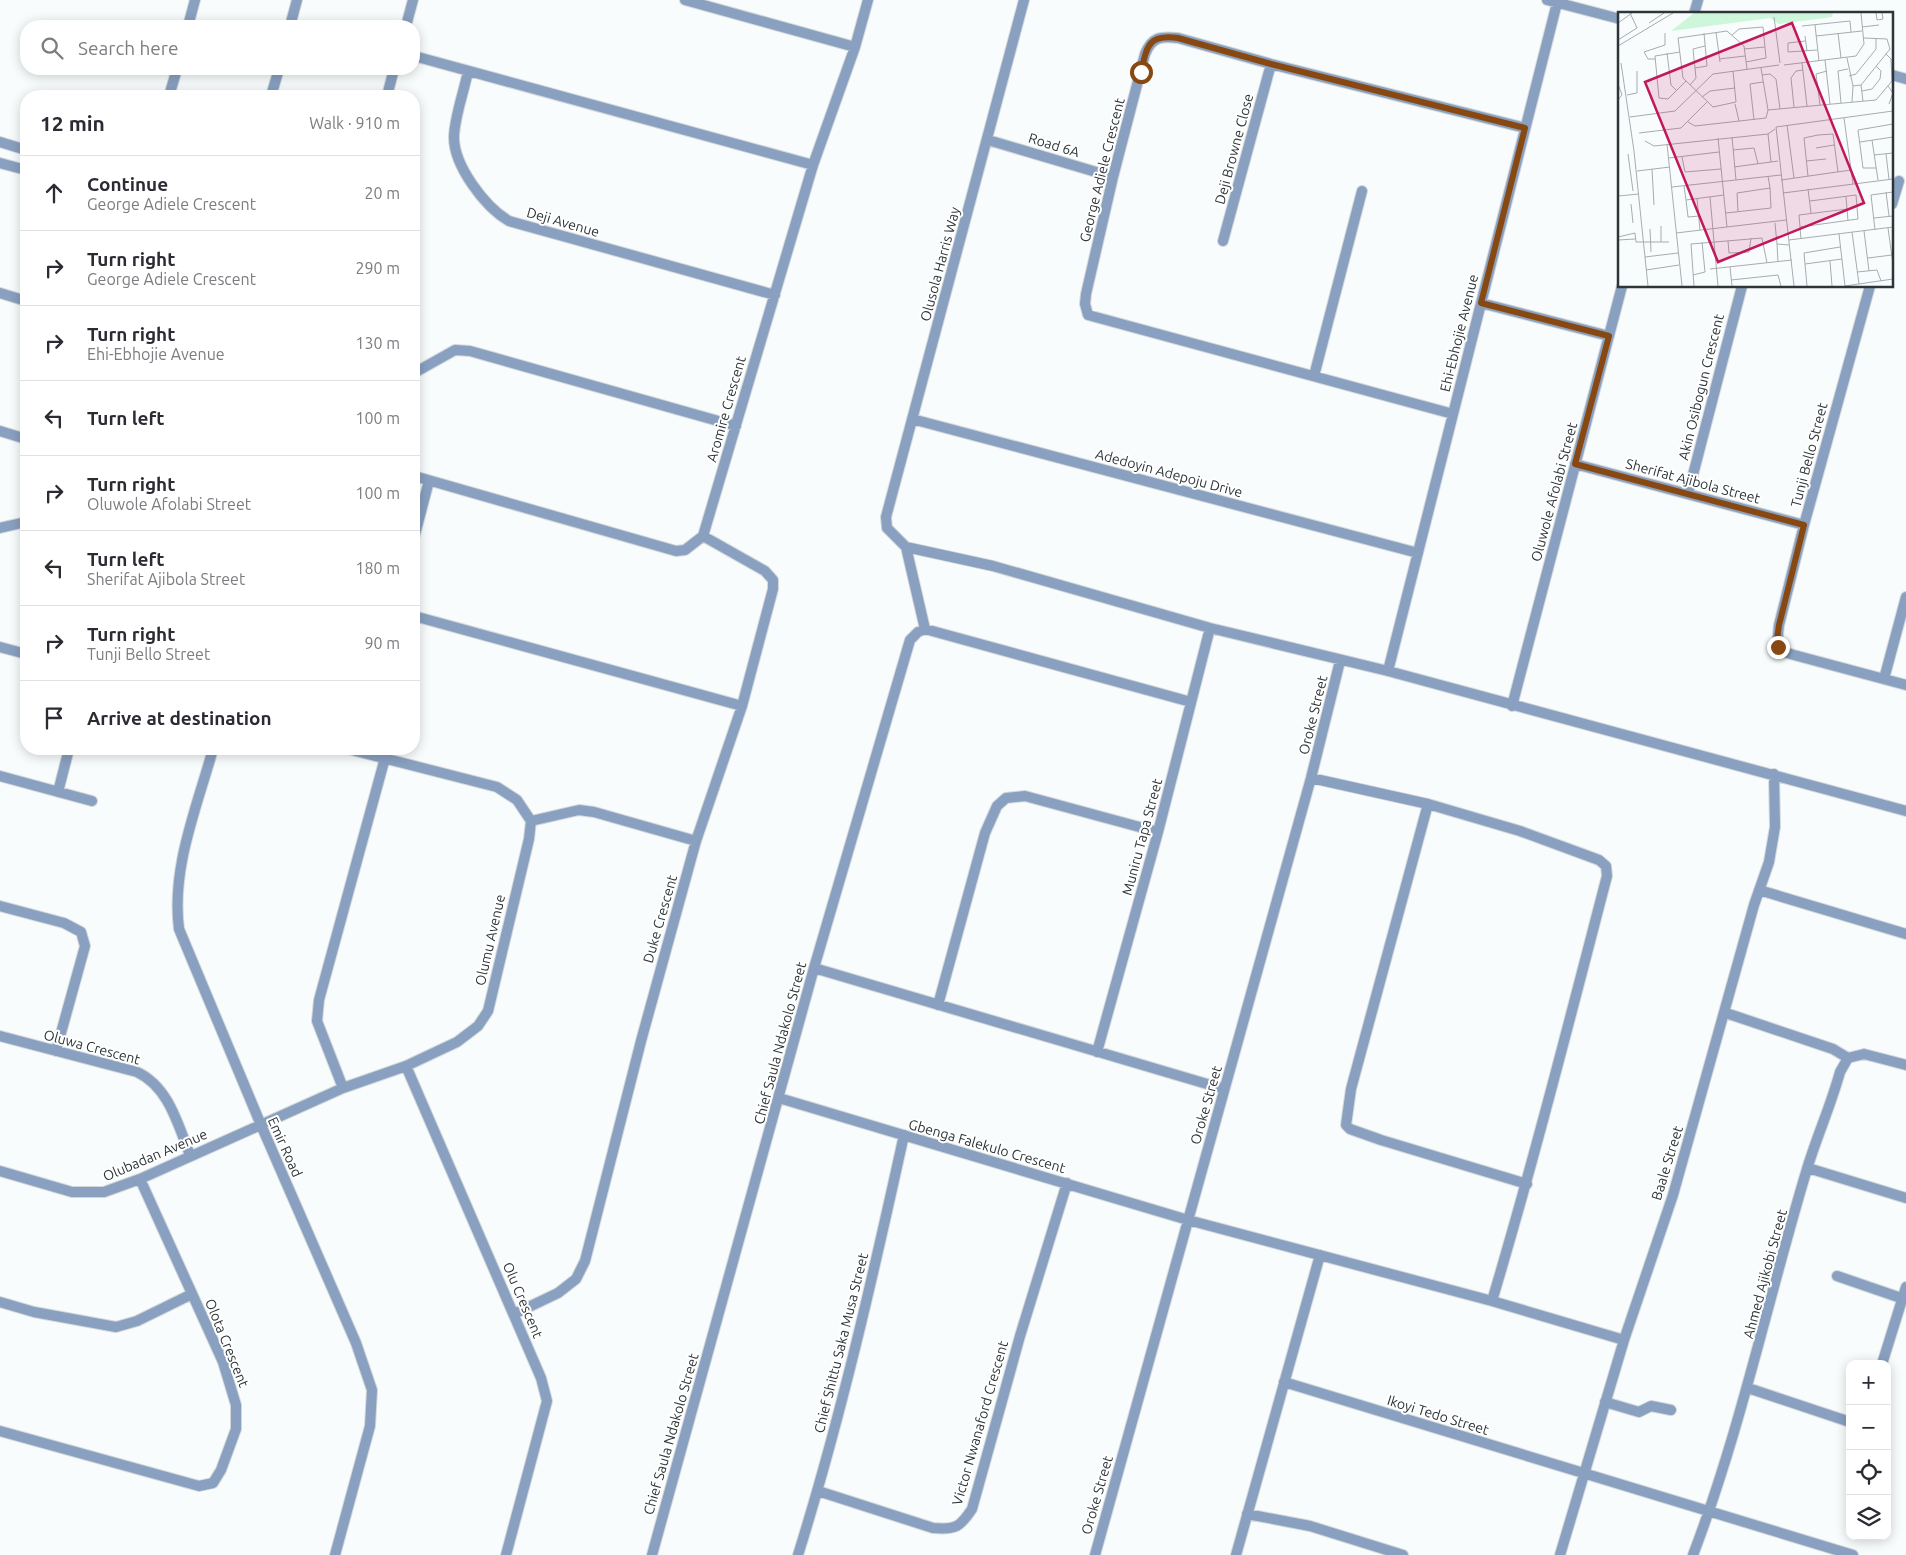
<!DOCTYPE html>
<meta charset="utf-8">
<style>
:root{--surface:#fff;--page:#f7f7f7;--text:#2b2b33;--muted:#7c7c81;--line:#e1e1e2}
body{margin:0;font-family:Ubuntu,sans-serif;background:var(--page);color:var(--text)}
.controls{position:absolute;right:15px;bottom:15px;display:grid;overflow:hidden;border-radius:10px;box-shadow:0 2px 12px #0003}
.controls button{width:45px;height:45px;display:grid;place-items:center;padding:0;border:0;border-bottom:1px solid var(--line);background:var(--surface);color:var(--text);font:25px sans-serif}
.stop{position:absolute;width:15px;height:15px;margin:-11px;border:4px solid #884812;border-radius:50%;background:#fff}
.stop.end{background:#884812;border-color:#fff;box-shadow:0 1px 5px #0008}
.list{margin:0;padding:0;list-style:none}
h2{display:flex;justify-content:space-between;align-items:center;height:65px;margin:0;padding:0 20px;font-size:21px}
h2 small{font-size:16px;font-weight:400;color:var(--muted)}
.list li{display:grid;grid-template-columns:32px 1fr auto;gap:15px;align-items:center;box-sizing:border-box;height:75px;padding:0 20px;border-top:1px solid var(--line)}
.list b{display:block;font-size:19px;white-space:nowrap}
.list p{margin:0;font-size:16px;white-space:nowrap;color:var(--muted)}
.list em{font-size:16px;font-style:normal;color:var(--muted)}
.icon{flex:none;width:28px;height:28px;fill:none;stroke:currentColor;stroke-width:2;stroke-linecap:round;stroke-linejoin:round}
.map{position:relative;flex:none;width:1906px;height:1555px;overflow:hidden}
.search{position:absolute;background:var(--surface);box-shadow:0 2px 12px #0003;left:20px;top:20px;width:400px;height:55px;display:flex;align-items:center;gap:12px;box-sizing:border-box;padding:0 18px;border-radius:20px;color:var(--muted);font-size:19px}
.panel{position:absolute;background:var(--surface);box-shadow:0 2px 12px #0003;left:20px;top:90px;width:400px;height:665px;border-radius:20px}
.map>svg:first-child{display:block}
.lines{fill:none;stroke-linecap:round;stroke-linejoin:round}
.street-casing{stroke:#d4d8da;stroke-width:12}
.street{stroke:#89a0c1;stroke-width:10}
.route{stroke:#884812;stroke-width:6}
.labels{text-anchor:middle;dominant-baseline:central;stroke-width:4;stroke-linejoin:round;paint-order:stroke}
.street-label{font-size:14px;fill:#2e3538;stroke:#fff}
.inset-road{fill:none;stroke:#a7acae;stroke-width:1}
.view{fill:#c2185b;fill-opacity:0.15;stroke:#c2185b;stroke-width:2.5}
.inset-edge{fill:none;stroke:#2e3538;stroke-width:2.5}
</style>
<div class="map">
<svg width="1906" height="1555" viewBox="0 0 1906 1555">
<rect width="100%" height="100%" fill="#f8fcfd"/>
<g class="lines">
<g class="street-casing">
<path id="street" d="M685 0 855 47
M1024 0 886 517 887 528 906 547 993 566 1210 628 1388 671 1906 811
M1547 0 1620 19
M1694 14 1698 0
M188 26 195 0
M290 26 297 0
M406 26 413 0
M414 56 813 165
M468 71C464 92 455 115 454 136 453 165 485 207 509 221L775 295
M1892 75 1906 79
M169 96 177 69
M271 96 279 69
M387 96 394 69
M988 140 1113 177
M0 142 26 150
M0 163 26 170
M1892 204 1899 181
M1223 241 1271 64
M1870 286 1804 525 1779 625 1777 644 1784 652 1794 655 1906 685
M0 293 26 301
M1481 303 1609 336
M414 373 455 350 470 351 736 426
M1314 376 1362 191
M1453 414 1088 315 1085 304 1086 294 1113 177 1145 54C1152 37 1160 36 1178 38L1271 64 1525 128
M912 419 1418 553
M0 431 26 439
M1575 464 1804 525
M414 476 676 551 685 550 703 536 813 165 855 47 868 0
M1688 494 1742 286
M0 528 26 522
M414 538 429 481
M414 616 742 706
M925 629 1191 702
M0 647 26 654
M1388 671 1557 3
M1884 679 1906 597
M1512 706 1622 286
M213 749C197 807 171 868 179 929L261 1125 356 1343 372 1390 370 1426 335 1555
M0 776 92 801
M1311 778 1428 804 1351 1089 1346 1125 1350 1129 1381 1140 1527 1184
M58 792 69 749
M1428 804 1520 831 1599 860 1606 866 1607 876C1570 1018 1534 1160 1492 1301
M531 821 579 810 594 812 696 841
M1759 890 1906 934
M0 906 64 923 81 932 85 946 56 1051
M814 968 1224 1089
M938 1005 985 833 997 806 1006 798 1025 796 1158 832
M1726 1013 1833 1049 1848 1058
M0 1036 137 1072C169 1087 178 1125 190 1155
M1097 1052 1158 832 1210 628
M406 1066 541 1378 547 1401 506 1555
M343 1088 317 1021 319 1000 385 758
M779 1098 1188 1220 1492 1301 1624 1340
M1808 1168 1906 1198
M0 1171 72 1192H104L140 1179 343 1088 406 1066 457 1042 478 1026 488 1011 529 839 531 821 517 800 497 787 348 749
M1837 1276 1901 1298
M0 1302 34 1312 116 1327 137 1321 192 1294
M514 1314 558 1293 576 1279 585 1261 641 1041 696 841 742 706 773 589V580L765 571 703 536
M1882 1364 1906 1287
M1284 1382 1853 1555
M1748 1388 1850 1422
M1605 1402 1639 1412 1651 1406 1671 1410
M0 1431 199 1486 213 1483 221 1470 236 1429V1405L223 1362 140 1179
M818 1491 933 1528C956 1530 960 1527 972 1509L1020 1336 1067 1183
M1247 1514 1310 1526 1403 1555
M652 1555 814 968 910 640 918 632 925 629 906 547
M798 1555C841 1417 873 1276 904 1135
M1095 1555 1311 778 1340 661
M1236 1555 1320 1255
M1560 1555 1624 1340 1673 1195 1754 905 1769 862 1775 827 1774 774
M1693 1555C1741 1429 1768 1298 1807 1169 1817 1136 1831 1105 1840 1072L1848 1058 1864 1054 1906 1065"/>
</g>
<use href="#street" class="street"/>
</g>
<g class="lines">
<path class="route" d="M1141 72C1147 46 1148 34 1178 38L1271 64 1525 128 1481 303 1609 336 1575 464 1804 525 1779 625 1777 639 1778 647"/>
</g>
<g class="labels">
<g class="street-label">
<text transform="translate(1054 145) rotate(17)">Road 6A</text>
<text transform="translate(1234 149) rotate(-75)">Deji Browne Close</text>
<text transform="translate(1102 170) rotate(-76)">George Adiele Crescent</text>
<text transform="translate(563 222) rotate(16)">Deji Avenue</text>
<text transform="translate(940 264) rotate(-75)">Olusola Harris Way</text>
<text transform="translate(1459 333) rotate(-76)">Ehi-Ebhojie Avenue</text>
<text transform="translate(1701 387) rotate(-76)">Akin Osibogun Crescent</text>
<text transform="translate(726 409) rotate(-74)">Aromire Crescent</text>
<text transform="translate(1809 455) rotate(-75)">Tunji Bello Street</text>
<text transform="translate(1169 473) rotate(15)">Adedoyin Adepoju Drive</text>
<text transform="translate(1693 481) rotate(15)">Sherifat Ajibola Street</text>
<text transform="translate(1554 492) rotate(-75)">Oluwole Afolabi Street</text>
<text transform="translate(1313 715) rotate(-76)">Oroke Street</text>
<text transform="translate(1142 837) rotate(-75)">Muniru Tapa Street</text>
<text transform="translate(660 919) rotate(-74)">Duke Crescent</text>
<text transform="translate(490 940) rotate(-77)">Olumu Avenue</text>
<text transform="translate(780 1043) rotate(-75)">Chief Saula Ndakolo Street</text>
<text transform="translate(92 1047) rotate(15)">Oluwa Crescent</text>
<text transform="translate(1206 1105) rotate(-74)">Oroke Street</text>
<text transform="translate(987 1146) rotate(16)">Gbenga Falekulo Crescent</text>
<text transform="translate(285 1147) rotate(66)">Emir Road</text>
<text transform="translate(155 1155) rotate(-23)">Olubadan Avenue</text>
<text transform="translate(1667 1163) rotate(-73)">Baale Street</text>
<text transform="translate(1765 1274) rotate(-75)">Ahmed Ajikobi Street</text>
<text transform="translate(523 1300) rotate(67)">Olu Crescent</text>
<text transform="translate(227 1343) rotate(68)">Olota Crescent</text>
<text transform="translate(841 1343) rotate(-76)">Chief Shittu Saka Musa Street</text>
<text transform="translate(1438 1415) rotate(17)">Ikoyi Tedo Street</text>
<text transform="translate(980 1423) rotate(-74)">Victor Nwanaford Crescent</text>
<text transform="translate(671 1434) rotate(-74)">Chief Saula Ndakolo Street</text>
<text transform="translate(1097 1495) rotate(-74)">Oroke Street</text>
</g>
</g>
<g transform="translate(1618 12)">
<rect width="275" height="275" fill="#f8fcfd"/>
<path d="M76 1H215L214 5 161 12 152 6 53 19Z" fill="#cdf6db"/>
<path class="inset-road" d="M258 1 259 8 265 7 264 1M156 5 162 51M0 11 14 1M31 11 46 1M197 13 201 49M184 14 232 9 233 20M244 15 261 13M98 20 102 50M220 21 223 46M114 23 121 17 145 15 148 46 128 50M187 24 189 39M198 24 244 19M0 28 19 16 12 1M187 29 170 31V40L199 38M0 34 55 1M126 37 147 35M62 40 37 44 41 86 50 87 68 69M49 41 53 73 59 79M229 46 235 74M37 47H30L26 40 47 33V21M101 47 127 44M207 48 212 92M3 51 16 139 30 274M184 51 189 94M166 53 238 44 246 32 243 1M77 56 89 54 86 21M143 56 150 98 258 88 274 69 273 47 268 42M115 59 118 90 95 95 65 66 60 26 109 19 126 34 129 57M144 63 152 62 158 67 162 97M231 64 238 62 258 37V26M0 72 4 83 0 88M72 73 78 66 75 37 87 34M243 73 245 89M235 74 243 73 272 37 269 27 246 26M270 74 275 81 271 92M244 79 254 77 262 67 263 59 258 54M9 83 19 81V59M84 85 92 79 117 76M234 90 235 74M223 91 220 59 230 57M117 92 121 109M202 93 198 62 209 59M176 95 173 66 178 59 185 58M12 105 57 99 95 62 161 53M226 106 235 172M136 108 132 72 145 70M70 110 77 114 148 106 150 98M169 113 176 166M21 121 63 116 89 90M150 122 153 150M114 125 118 168M100 126 109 215M254 128 260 168M27 129 36 134 150 122 157 117M242 130 275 125M49 132 64 274M198 136 216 133M115 138 136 136 140 152M10 142 15 179M268 142 271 167M256 143 275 141M64 145 67 160 103 157M51 146 101 140M188 149 208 147M116 155 160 149M258 156H245L240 118 275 112M34 157 36 193M19 159 52 155M190 164 186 126 200 123 215 122 220 160M163 168 233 158M66 174 68 188 106 183M54 175 163 163M190 177 193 201M268 180 271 204M165 181 275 167M0 184 21 182M92 185 100 274M228 185 230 209M79 186 82 218M68 188 70 205 81 204M13 192 15 211M120 200 119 181 152 176 150 164M108 201 153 196 152 176M256 206 275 204M157 211 159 232 171 233M43 214V230M182 215 240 207 238 183 192 189M270 216 275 252M32 217 33 240M257 218 253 183 275 180M246 219 251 259M234 220 241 272M58 221 168 208M221 222 227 274M0 225 17 221 18 230H51M183 227 181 203 229 197M0 228 17 227M171 228 275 215M110 229 111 241 131 240 133 226M159 232 160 250M27 245 60 241M250 246 274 243M212 249 214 274M187 252 224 247M112 255 114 274M92 257 174 248M28 258 61 253M239 260 259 258 263 269M75 263 87 260 84 230M113 268 160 263 163 274M76 274 73 232 144 226 149 251M176 274 158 115 275 99M189 274 186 241 222 235M227 274 275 267"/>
<path class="view" d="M174 11 246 191 100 250 27 70Z"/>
<rect width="275" height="275" class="inset-edge"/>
</g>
</svg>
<div class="controls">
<button>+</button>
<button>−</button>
<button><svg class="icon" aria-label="locate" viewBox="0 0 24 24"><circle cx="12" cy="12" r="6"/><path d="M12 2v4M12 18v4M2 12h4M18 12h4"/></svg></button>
<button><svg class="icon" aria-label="layers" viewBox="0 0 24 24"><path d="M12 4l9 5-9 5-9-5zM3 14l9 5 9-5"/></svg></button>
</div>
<div class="stop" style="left:1141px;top:72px"></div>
<div class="stop end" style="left:1778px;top:647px"></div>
<div class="search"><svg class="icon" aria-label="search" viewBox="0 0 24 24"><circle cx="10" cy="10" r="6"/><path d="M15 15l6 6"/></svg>Search here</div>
<section class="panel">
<h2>12 min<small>Walk · 910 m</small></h2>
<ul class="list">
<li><svg class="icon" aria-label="ahead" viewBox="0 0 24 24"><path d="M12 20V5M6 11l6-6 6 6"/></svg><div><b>Continue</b><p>George Adiele Crescent</p></div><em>20 m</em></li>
<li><svg class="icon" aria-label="right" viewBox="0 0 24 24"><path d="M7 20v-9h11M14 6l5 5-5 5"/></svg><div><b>Turn right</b><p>George Adiele Crescent</p></div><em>290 m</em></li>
<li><svg class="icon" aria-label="right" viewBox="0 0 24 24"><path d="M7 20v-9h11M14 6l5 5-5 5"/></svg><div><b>Turn right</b><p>Ehi-Ebhojie Avenue</p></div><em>130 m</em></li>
<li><svg class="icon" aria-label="left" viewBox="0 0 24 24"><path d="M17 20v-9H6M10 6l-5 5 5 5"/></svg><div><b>Turn left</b></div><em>100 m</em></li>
<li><svg class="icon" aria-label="right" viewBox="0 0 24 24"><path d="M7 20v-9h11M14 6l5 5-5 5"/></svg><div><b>Turn right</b><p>Oluwole Afolabi Street</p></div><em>100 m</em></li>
<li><svg class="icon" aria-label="left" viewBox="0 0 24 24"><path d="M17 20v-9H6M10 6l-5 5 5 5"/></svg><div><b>Turn left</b><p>Sherifat Ajibola Street</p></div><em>180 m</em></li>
<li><svg class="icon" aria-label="right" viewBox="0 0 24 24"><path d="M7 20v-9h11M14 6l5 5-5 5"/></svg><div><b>Turn right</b><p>Tunji Bello Street</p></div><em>90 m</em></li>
<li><svg class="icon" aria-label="arrive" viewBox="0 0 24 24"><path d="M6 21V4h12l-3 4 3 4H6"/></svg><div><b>Arrive at destination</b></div></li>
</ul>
</section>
</div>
